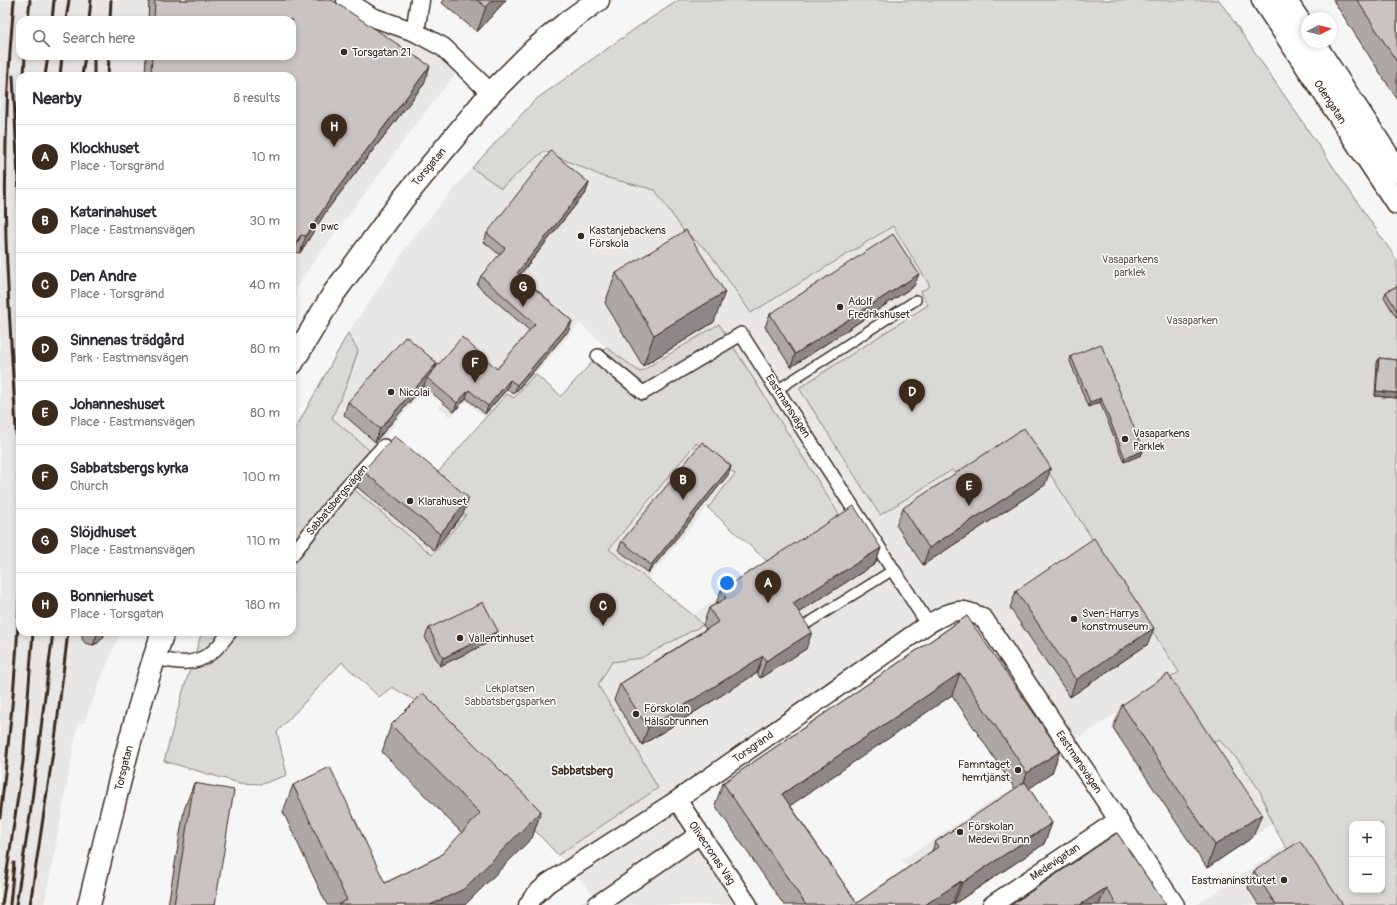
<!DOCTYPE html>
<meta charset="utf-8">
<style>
:root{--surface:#fff;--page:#f7f7f7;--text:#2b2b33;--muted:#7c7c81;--line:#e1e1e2;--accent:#3b2a1e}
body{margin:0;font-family:Pangolin,sans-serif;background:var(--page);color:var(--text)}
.controls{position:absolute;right:12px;bottom:12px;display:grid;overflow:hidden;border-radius:8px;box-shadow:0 2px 6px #0003}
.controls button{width:36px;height:36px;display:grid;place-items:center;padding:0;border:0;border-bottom:1px solid var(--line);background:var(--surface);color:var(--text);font:20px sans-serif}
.compass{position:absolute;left:1301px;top:12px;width:36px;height:36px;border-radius:50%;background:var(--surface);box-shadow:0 2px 6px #0003;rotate:83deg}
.you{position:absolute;left:727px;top:583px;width:14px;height:14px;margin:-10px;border:3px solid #fff;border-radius:50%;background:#1a73e8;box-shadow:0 0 0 6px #1a73e833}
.badge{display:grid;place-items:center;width:26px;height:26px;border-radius:50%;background:var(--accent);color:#fff;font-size:13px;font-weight:700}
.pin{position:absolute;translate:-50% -33px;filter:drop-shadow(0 1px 2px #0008)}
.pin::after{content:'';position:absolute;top:21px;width:14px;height:12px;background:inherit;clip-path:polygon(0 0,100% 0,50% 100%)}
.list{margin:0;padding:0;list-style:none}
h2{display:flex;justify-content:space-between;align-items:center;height:52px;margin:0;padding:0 16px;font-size:17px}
h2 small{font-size:13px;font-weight:400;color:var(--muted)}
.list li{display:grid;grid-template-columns:26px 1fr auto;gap:12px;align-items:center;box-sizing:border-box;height:64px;padding:0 16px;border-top:1px solid var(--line)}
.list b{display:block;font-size:15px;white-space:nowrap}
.list p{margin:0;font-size:13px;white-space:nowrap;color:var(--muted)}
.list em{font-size:13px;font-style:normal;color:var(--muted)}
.icon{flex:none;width:22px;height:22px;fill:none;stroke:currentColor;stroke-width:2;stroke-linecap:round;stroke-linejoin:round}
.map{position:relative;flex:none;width:1397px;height:905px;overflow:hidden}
.search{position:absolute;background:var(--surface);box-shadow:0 2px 6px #0003;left:16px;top:16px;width:280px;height:44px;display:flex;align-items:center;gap:10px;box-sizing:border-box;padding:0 14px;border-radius:12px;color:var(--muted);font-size:15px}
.panel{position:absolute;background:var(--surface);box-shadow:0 2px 6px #0003;left:16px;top:72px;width:280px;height:564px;border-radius:12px}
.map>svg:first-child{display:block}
.built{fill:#e9e7e6;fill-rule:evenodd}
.green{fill:#dbd9d6;stroke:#8b827a;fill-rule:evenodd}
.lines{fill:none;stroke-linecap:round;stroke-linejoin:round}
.service-casing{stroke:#3b2a1e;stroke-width:12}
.pedestrian-casing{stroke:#3b2a1e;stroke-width:16}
.minor-casing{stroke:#3b2a1e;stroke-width:21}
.secondary-casing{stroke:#3b2a1e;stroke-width:25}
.service{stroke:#fff;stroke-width:9}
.pedestrian{stroke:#fff;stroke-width:13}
.minor{stroke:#fff;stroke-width:18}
.secondary{stroke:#fff;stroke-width:22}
.rail{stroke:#3b2a1e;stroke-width:3}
.wall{fill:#ada8a6;stroke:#3b2a1e;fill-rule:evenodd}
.shaded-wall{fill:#8d8887;stroke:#3b2a1e}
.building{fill:#c9c3c1;stroke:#3b2a1e}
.poi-dot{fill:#3b2a1e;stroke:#fff;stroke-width:1.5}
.labels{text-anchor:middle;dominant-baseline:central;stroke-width:3;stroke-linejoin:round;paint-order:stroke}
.poi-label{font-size:11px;fill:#3b2a1e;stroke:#fff;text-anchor:start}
.street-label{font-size:11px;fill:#3b2a1e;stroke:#fff}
.park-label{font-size:11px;fill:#63564c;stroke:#fff}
.neighbourhood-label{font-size:12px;font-weight:bold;fill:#3b2a1e;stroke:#fff}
</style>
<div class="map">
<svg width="1397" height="905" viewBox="0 0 1397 905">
<rect width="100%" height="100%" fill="#f7f6f6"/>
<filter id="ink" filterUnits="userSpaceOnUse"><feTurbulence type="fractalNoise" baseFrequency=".025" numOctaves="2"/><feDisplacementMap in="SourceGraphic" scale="8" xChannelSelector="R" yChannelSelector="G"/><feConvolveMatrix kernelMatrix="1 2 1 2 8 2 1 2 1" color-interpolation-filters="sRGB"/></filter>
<g filter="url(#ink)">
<path class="built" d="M0 0H351L465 63 436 98 307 271 292 296V76H20V632H120L84 723H78L58 835 44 905H0ZM20 20H292V56H20Z
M544 151 604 177 655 190 683 230 709 252 751 312 893 226 1065 498 1179 673 1070 744 985 618 963 609 675 801 746 905H577L593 894 558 855 658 788 633 743 598 685 611 662 641 658 703 625 693 615 768 562 719 324 640 372 606 347 580 323 514 399 507 394 485 418 466 401 451 418 445 412 438 407 452 389 436 376 380 442 466 515 432 555 345 482 331 418 347 384 358 351 348 333 414 236 472 168 501 187Z
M696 443 735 474 648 579 609 549Z
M1219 740 1239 761 1260 791 1272 823 1253 837 1195 750Z
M1002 794 1005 799 954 904 932 905 902 860Z
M1285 846 1294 857 1326 905H1196Z"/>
<path class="green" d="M679 0H1219L1397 260V905H1326L1294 857 1285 846 1272 823 1260 791 1239 761 1219 740 1195 750 1154 689 1179 672 1025 436 958 479 952 470 880 515 799 388 928 305 920 292 930 286 893 226 751 313 709 252 683 230 655 190 604 177 544 151 501 188 472 168 535 100 639 26ZM1352 824H1382V890H1352Z
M719 324 840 516 768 562 708 508 735 474 696 443 609 549 693 615 703 625 641 658 612 662 598 685 633 743 658 788 558 855 496 789 444 718 392 687 379 697 342 662 277 732 287 775 262 784 239 783 164 761 183 691 202 632H292V435L348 333 358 351 347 384 332 418 370 451 345 482 432 555 466 515 429 483 485 418 507 394 514 398 535 374 561 396 606 347 640 372Z"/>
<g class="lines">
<g class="service-casing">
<path id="service" d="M777 390 916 300
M805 625 893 570"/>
</g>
<g class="pedestrian-casing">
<path id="pedestrian" d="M598 356 643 393 741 334 928 624
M292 555 340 494 384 446
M154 658C174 662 193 667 211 653 218 648 224 639 230 632"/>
</g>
<g class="minor-casing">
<path id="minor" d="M346 0 372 17 415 32 443 47 491 93
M415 32 420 0
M677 800 748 905
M528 905 534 896 548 883 677 800 928 624C950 612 960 604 984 619L1175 905
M597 905 700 834
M992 905 1118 820"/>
</g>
<g class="secondary-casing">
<path id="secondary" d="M1263 0 1397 203
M1285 0 1307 33
M1313 42 1397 170
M292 363 334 293 403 199 491 93 534 50 569 21 598 0
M89 905C112 814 132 721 163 632"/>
</g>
<use href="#service" class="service"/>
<use href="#pedestrian" class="pedestrian"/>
<use href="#minor" class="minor"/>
<use href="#secondary" class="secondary"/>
<path class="rail" d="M14 0C7 79 4 159 6 239 9 335 18 430 20 526
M28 20 30 0
M52 20 54 0
M66 20 69 0
M89 20 91 0
M110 20 111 0
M13 76 20 218
M24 76 25 56
M45 76 48 56
M60 76 62 56
M82 76 85 56
M94 76V56
M108 76 109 56
M0 817C10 733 19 649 20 564
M2 905 23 762 33 632
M10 905 14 863
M16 905 30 816 53 632
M30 905 56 732 68 632"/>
</g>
<path class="wall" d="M149 0H332L424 84 327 210 300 253 294 252 292 256V76H145L146 56H292V20H148Z
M443 0H506L477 32 442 3Z
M1333 0H1397V99Z
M589 183 586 192 520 275 572 321 569 330 514 394 507 389 485 414 466 398 454 412 424 386V385L375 442 344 415 348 402 437 363 435 368 497 369 530 331 477 285 481 276 500 255 484 242 487 233Z
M616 273 714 322 643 366 605 303Z
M914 286 791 367 765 327 770 314Z
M1397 286V317H1396L1384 297 1386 292Z
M1071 356 1143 451 1141 455 1124 462 1100 402 1088 407 1070 361Z
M1379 358 1397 360V398L1375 396 1377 363Z
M731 466 728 475 648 573 618 550 622 541Z
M363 471 463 514 434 550 357 487Z
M1045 485 923 565 896 525 903 508Z
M881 548 875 564 799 612 806 649 760 678 757 673 642 745 614 700 620 684 706 629 703 625 709 608 716 604 721 590Z
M1016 591 1148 644 1070 697 1010 608Z
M967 616 1052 773 1029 788 1052 823 1044 844 954 904 953 902 949 905H784L715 805 723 783ZM952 695 1015 789 935 842 932 851 857 903 790 805Z
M429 628 494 640 440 666 425 637Z
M82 632H105L103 638 98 643 93 645 85 643 82 639Z
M1122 705 1253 837 1207 868 1113 728Z
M391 725 541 811 532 838 465 905H327L283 812 293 785 385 883 440 856 462 833 382 752Z
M194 783 215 905H168L184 810Z
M1117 833 1166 905H1011Z
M1254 871 1343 905H1259L1248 888Z"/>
<path class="shaded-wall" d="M493 0H506L477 32 486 7Z
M430 66 424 84 327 210 300 253 306 236 334 193Z
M589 183 586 192 514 282 517 273Z
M301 235 294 252 292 256V247Z
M919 274 914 286 791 367 795 354Z
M725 292 714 322 643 366 654 335Z
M572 321 569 330 514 394 517 385Z
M437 363 432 376 427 378 424 385 375 442 380 429Z
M510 380 507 389 485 414 488 406Z
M469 390 466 398 454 412 457 403Z
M1376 391 1397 393V398L1375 396Z
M1101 398 1100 402 1088 407 1090 402Z
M1143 451 1141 455 1124 462 1125 458Z
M731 466 728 475 648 573 651 565Z
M1051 468 1045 485 923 565 929 548Z
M469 498 463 514 434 550 440 534Z
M881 548 875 564 787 620 793 603Z
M1154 628 1148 644 1070 697 1076 680Z
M498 631 494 640 440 666 443 658Z
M98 632H105L103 638 98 643 93 645Z
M812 632 806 649 760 678 766 661Z
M763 656 757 673 642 745 648 728Z
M960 673 952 695 775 816 782 794Z
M1060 751 1052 773 1020 795 1027 773Z
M541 811 532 838 465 905H430Z
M1262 814 1253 837 1207 868 1215 845Z
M1052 823 1044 844 954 904 962 883Z
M961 881 953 902 949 905H925Z
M1106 888 1099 905H1080Z"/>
<path class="building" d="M155 0H332L430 66 334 193 306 236 301 235 292 247V76H151L152 56H292V20H154Z
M477 0H493L486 7Z
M1357 0H1397V62Z
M551 151 589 183 517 273 572 321 517 385 510 380 488 406 469 390 457 403 427 378 462 337 497 369 535 324 481 276 505 248 487 233Z
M686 230 725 292 654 335 616 273Z
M893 234 919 274 795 354 770 314Z
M1397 286V311L1386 292Z
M406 336 437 363 380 429 348 402Z
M1101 344 1143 451 1125 458 1101 398 1090 402 1071 356Z
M1379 358 1397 360V393L1376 391Z
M1024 428 1051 468 929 548 903 508Z
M395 436 469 498 440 534 363 471Z
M702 442 731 466 651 565 622 541Z
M854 506 881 548 793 603 812 632 766 661 763 656 648 728 620 684 718 622 709 608 726 598 721 590Z
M1094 538 1154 628 1076 680 1016 591Z
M483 602 498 631 443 658 429 628Z
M967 616 1060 751 1027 773 960 673 782 794 857 903 938 847 935 842 1025 782 1052 823 962 883 961 881 925 905H806L723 783Z
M1168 674 1262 814 1215 845 1122 705Z
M423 693 541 811 464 889 430 905H338L347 900 293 785 330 767 385 883 440 856 480 813 391 725Z
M194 783 234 790 215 905H174Z
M1117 833 1166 905H1117L1106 888 1080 905H1011Z
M1300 841 1343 905H1276L1254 871Z"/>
</g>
<g class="poi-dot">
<circle cx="344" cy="52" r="4"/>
<circle cx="313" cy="226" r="4"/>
<circle cx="581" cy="236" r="4"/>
<circle cx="840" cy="307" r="4"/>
<circle cx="391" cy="392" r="4"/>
<circle cx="1125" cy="439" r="4"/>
<circle cx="410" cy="501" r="4"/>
<circle cx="1074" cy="619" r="4"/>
<circle cx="460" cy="638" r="4"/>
<circle cx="636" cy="714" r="4"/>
<circle cx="1018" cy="770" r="4"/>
<circle cx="960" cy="832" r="4"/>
<circle cx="1284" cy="880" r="4"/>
</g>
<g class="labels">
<g class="poi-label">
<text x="352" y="52">Torsgatan 21</text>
<text x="321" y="226">pwc</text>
<text x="589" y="230">Kastanjebackens<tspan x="589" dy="13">Förskola</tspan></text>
<text x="848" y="301">Adolf<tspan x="848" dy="13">Fredrikshuset</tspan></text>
<text x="399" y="392">Nicolai</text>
<text x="1133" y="433">Vasaparkens<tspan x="1133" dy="13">Parklek</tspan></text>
<text x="418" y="501">Klarahuset</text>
<text x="1082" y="613">Sven-Harrys<tspan x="1082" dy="13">konstmuseum</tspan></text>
<text x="468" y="638">Vallentinhuset</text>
<text x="644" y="708">Förskolan<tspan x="644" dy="13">Hälsobrunnen</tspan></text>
<text x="1010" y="764" text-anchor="end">Famntaget<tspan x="1010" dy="13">hemtjänst</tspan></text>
<text x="968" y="826">Förskolan<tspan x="968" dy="13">Medevi Brunn</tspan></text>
<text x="1276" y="880" text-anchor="end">Eastmaninstitutet</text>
</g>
<g class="street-label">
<text transform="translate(1330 102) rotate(57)">Odengatan</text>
<text transform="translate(429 167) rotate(-50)">Torsgatan</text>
<text transform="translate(788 406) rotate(57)">Eastmansvägen</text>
<text transform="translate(337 500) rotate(-50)">Sabbatsbergsvägen</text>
<text transform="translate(753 747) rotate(-35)">Torsgränd</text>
<text transform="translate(1079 762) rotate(56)">Eastmansvägen</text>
<text transform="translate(124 768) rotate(-76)">Torsgatan</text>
<text transform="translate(712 853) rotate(56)">Olivecronas Väg</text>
<text transform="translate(1055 862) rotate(-34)">Medevigatan</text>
</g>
<g class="park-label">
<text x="1130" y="259">Vasaparkens<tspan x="1130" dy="13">parklek</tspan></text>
<text x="1192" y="320">Vasaparken</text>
<text x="510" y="688">Lekplatsen<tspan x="510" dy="13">Sabbatsbergsparken</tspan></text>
</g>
<g class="neighbourhood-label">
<text x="582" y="771">Sabbatsberg</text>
</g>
</g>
</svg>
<div class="controls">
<button>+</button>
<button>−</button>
</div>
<svg class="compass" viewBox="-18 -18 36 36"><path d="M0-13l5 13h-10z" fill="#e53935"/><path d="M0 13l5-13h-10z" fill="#7c7c81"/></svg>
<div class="you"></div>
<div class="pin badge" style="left:768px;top:603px">A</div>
<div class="pin badge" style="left:683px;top:500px">B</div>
<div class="pin badge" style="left:603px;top:626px">C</div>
<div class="pin badge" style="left:912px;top:412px">D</div>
<div class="pin badge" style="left:969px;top:506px">E</div>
<div class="pin badge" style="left:475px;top:383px">F</div>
<div class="pin badge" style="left:523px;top:307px">G</div>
<div class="pin badge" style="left:334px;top:147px">H</div>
<div class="search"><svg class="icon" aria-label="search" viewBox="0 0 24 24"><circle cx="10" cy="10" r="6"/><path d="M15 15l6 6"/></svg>Search here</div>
<section class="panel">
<h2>Nearby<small>8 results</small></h2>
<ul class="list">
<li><span class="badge">A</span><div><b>Klockhuset</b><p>Place · Torsgränd</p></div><em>10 m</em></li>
<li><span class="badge">B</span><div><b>Katarinahuset</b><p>Place · Eastmansvägen</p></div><em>30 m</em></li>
<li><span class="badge">C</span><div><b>Den Andre</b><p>Place · Torsgränd</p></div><em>40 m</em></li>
<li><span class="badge">D</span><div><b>Sinnenas trädgård</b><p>Park · Eastmansvägen</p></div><em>80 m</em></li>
<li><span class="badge">E</span><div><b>Johanneshuset</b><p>Place · Eastmansvägen</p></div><em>80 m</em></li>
<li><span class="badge">F</span><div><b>Sabbatsbergs kyrka</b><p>Church</p></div><em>100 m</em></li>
<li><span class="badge">G</span><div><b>Slöjdhuset</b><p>Place · Eastmansvägen</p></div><em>110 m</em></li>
<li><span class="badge">H</span><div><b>Bonnierhuset</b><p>Place · Torsgatan</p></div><em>180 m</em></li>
</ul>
</section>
</div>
